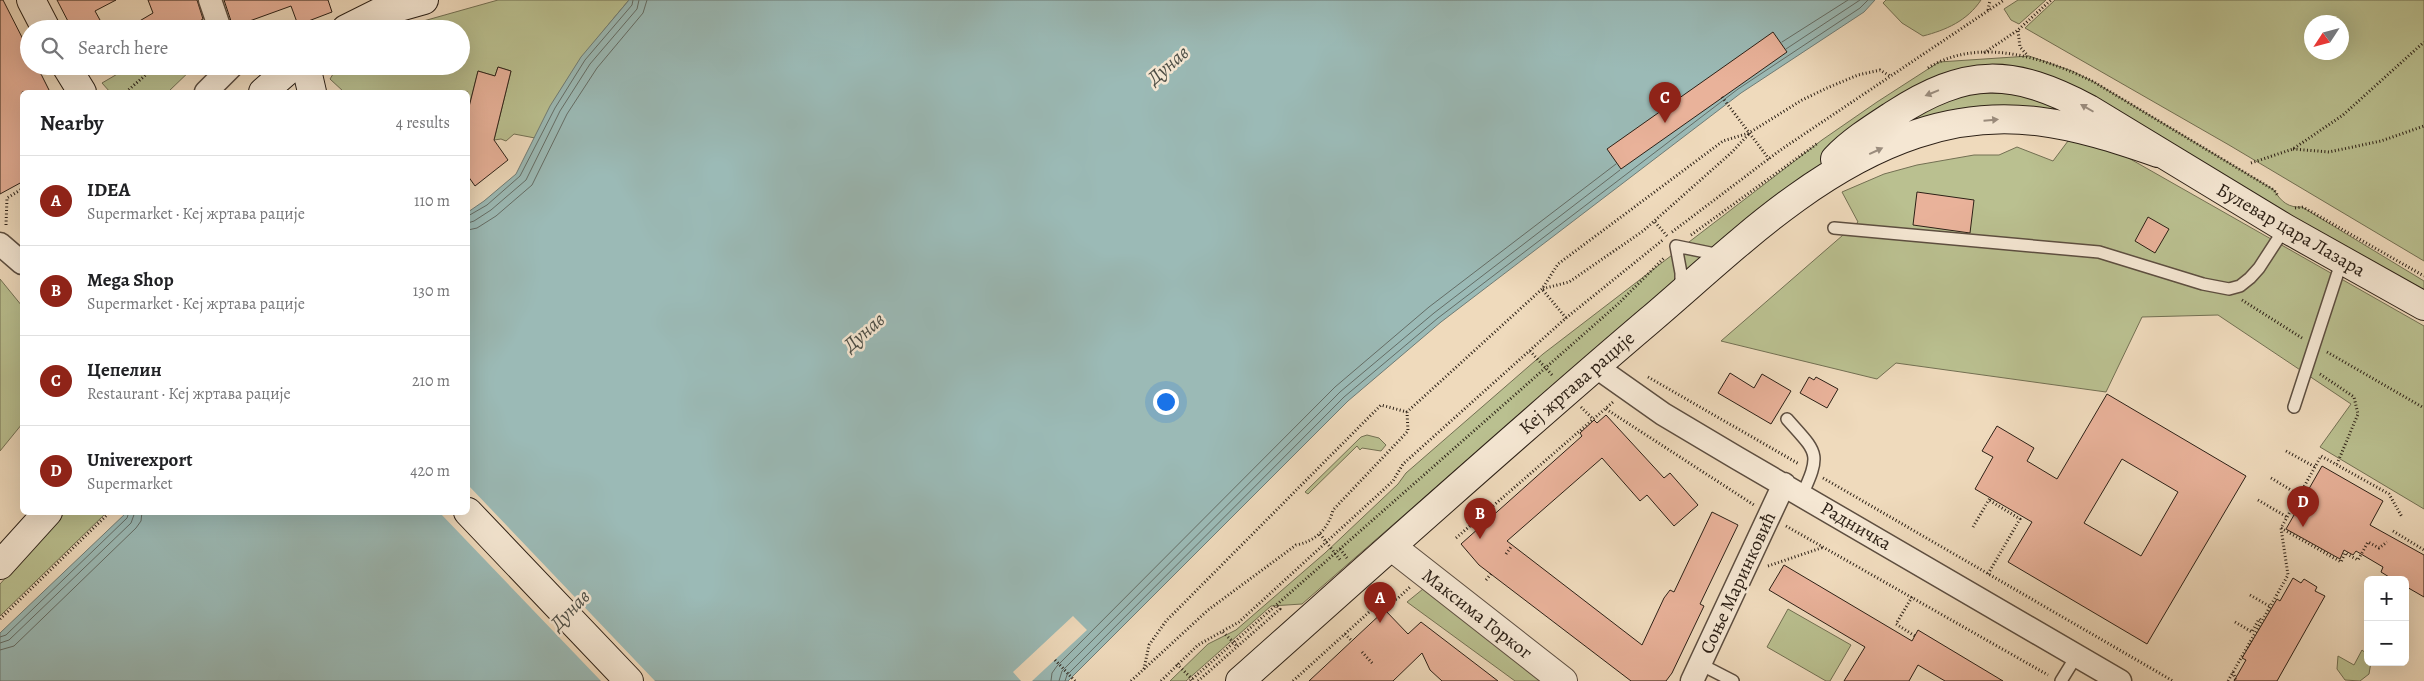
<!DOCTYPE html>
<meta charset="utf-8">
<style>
:root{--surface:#fff;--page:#f2f2f2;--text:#202124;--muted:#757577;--line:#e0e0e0;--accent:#8f2418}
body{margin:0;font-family:Alegreya,serif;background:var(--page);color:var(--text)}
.controls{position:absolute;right:15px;bottom:15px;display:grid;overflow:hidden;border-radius:8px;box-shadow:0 5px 20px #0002}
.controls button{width:45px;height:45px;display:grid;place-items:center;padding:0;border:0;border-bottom:1px solid var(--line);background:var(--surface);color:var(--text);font:25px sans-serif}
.compass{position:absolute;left:2304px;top:15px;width:45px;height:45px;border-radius:50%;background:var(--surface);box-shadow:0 5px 20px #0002;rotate:234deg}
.you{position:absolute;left:1165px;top:401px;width:18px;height:18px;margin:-12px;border:4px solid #fff;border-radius:50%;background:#1a73e8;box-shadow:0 0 0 8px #1a73e833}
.badge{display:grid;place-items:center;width:32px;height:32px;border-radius:50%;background:var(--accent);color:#fff;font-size:16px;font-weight:700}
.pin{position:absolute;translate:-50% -41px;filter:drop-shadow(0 1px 2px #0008)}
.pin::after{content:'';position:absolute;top:26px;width:18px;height:15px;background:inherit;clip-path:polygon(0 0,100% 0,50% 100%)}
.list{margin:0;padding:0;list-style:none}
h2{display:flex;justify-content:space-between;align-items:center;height:65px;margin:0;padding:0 20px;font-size:21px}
h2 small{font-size:16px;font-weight:400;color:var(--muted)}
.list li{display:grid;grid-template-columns:32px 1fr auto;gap:15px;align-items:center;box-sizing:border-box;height:90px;padding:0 20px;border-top:1px solid var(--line)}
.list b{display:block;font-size:19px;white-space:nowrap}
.list p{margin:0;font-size:16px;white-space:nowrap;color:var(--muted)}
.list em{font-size:16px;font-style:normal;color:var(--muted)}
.icon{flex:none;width:28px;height:28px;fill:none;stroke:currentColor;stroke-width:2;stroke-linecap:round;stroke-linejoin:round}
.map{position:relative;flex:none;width:2424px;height:681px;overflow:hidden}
.search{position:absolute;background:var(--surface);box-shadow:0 5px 20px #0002;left:20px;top:20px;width:450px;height:55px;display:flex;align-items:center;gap:12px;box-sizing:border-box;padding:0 18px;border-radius:28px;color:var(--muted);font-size:19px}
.panel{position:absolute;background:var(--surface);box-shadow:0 5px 20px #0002;left:20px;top:90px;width:450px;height:425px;border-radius:8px}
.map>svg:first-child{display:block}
.green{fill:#bac090;stroke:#737053;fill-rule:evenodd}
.water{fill:#9bbab6;stroke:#6f7c76}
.pier{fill:#efdabc}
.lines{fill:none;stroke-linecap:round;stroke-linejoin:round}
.shore{stroke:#646d66;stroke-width:1}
.building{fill:#e9b29a;stroke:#2c2016;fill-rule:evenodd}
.service-casing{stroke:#5d4e40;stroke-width:14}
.minor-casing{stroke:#5d4e40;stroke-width:25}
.tertiary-casing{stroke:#5d4e40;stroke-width:30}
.secondary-casing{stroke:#2c2016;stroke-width:30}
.path{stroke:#2c2016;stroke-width:3;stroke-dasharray:1 2.5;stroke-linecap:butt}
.service{stroke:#f5e7d3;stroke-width:11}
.minor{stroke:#f5e7d3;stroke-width:22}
.tertiary{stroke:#f5e7d3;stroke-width:28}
.secondary{stroke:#f5e7d3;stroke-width:28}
.oneway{fill:#9b8d7e}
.labels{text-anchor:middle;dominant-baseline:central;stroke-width:5;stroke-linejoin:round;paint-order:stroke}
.street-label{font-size:19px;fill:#2c2016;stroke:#f5e7d3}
.water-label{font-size:20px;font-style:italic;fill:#4d4e46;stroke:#f5e7d3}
</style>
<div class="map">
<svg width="2424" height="681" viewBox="0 0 2424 681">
<rect width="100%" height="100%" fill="#efdabc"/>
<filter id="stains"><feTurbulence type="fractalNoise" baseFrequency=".004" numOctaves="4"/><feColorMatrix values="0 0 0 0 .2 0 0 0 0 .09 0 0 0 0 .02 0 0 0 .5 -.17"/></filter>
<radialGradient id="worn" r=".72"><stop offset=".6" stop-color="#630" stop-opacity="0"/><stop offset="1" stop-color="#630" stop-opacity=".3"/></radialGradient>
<path class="green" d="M498 0H629C590 46 561 82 535 138L514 134 506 141 501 139 494 140 511 71 498 67 495 76 478 71 468 111V92H344L330 79 338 66H461V29H395Z
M1886 0H1981C1967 21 1946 30 1923 36L1902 23 1883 3Z
M2018 0H2046L2019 24 2011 20 2004 9Z
M2055 0H2424V261L2229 145 2025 28ZM2312 22H2342V52H2312Z
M2029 56 2072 71 2094 82 2274 190C2281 202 2289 208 2302 207L2424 281V306L2158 153 1996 78 1848 143 1553 385 1302 604 1271 606 1186 681H1170L1208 644 1236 630 1325 553 1398 484 1406 473 1543 354 1822 140 1877 102 1939 62Z
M131 66H195L168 92H110L102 83Z
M1978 93 2027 94 2076 112 1887 131 1936 102Z
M2071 137 2125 156 2424 326V509L2320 447 2351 404 2218 315 2142 317 2106 392 1896 363 1877 379 1721 341 1858 222 1842 192 1884 174 1917 165 1974 155H1999L2017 147 2053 161Z
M0 279 22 306V424L0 451Z
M1367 435 1379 438 1386 445 1381 451 1362 448 1360 450 1357 446 1308 494 1305 492 1361 437Z
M64 513H106L0 616V584Z
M1423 589 1542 681H1515L1407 602Z
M1788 609 1851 645 1830 681H1826L1767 647Z
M2362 650 2368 655V662H2371L2369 674 2360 681 2345 680 2337 669 2338 656 2354 665Z"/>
<path class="water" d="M629 0H1875L1864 12 1741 93 1441 322 1348 401 1068 681H0V633L126 513 468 512V212L484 201 516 174 550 106 581 57Z"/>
<path class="pier" d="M468 485 655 681H601L440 513 468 512Z
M1073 616 1087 630 1032 681H1021L1013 672Z"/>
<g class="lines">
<path class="shore" d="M1782 42 1848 0
M1786 49 1860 0
M468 216 487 205 520 176 555 108 585 60 632 5 633 0
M468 223 474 221 491 210 526 180 560 111 590 64 637 9 639 0
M468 230 477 228 496 216 532 185 567 114 597 68 643 13 647 0
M0 637 6 635 127 518 129 512
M0 643 9 640 131 523 135 512
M0 650 14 646 136 528 141 521 142 512
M1051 681 1052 673 1057 666 1335 387 1429 307 1616 164
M1059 681 1062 671 1340 392 1434 313 1620 170
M1065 681 1067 675 1344 397 1438 318 1738 89 1860 8 1868 0"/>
</g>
<path class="building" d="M0 0H3L29 51V66H37L50 92H22V182L0 194Z
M57 0H116L95 11 105 29H72Z
M148 0H197L203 19 186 29H126L153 13Z
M224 0H328L332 12 298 25 291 6 233 27Z
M1773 32 1787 52 1621 169 1607 149Z
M498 67 511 71 494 140 508 160 475 186 468 176V111L478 71 495 76Z
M1917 192 1974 200 1970 233 1913 225Z
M2148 217 2169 229 2155 253 2135 241Z
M1730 373 1754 388 1762 374 1791 391 1771 424 1718 393Z
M1809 377 1814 380 1816 377 1838 389 1827 408 1800 393Z
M2107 394 2246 476 2147 644 2008 562 2032 522 1975 489 1993 457 1982 451 1997 426 2034 448 2027 461 2057 479ZM2122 459 2178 492 2141 556 2084 523Z
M1606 415 1664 478 1670 473 1698 505 1674 526 1647 495 1640 501 1602 458 1507 541 1642 645 1664 598 1670 590 1674 592 1712 512 1738 525 1700 604 1704 606 1672 673 1666 681H1631L1479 565 1461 544 1582 436 1580 433 1594 420 1597 423Z
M2322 466 2383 501 2370 525 2424 555V597L2405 586V580H2394L2381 572 2383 567 2356 551 2353 555 2344 550 2340 559 2286 529Z
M1784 565 1912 641 1918 630 2003 681H1945L1918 665 1909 681H1844L1865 647 1769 590Z
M2293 578 2301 583 2304 579 2317 587 2315 591 2325 596 2277 681H2234L2246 660 2242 658 2277 599 2280 601Z
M1385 610 1408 634 1421 622 1498 681H1442L1430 670 1422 653 1393 681H1309Z"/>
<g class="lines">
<g class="service-casing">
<path id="service" d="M1834 228 2099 252 2203 284 2229 289 2240 286 2250 278 2259 268 2285 228
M1681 289V273L1676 246 1720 255
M2294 407 2342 260
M1787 419C1817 453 1822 452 1802 495
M1700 664 1733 681
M2061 681 2077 655"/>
</g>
<g class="minor-casing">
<path id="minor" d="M210 0 220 29
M206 92 232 66
M0 244 22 263
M1595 366 1663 414 1737 458 2120 681
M1692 681 1784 484"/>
</g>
<g class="tertiary-casing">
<path id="tertiary" d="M1392 547 1563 681"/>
</g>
<g class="secondary-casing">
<path id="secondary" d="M31 0 46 29
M346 29 378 13 424 0
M66 66 82 92
M306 66 312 92
M263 92 293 66
M1835 159C1851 142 1873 128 1893 115 1967 67 2012 68 2089 109L2285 228 2424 306
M468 512 629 681
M0 565 48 512
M1240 681C1376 560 1511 438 1650 320 1731 251 1813 168 1916 134 2004 104 2074 124 2158 153"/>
</g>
<path class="path" d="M1988 10 1990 0
M2018 31 2020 47 2028 56
M1984 53 2018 30 2051 0
M1928 68C1979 36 2045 58 2094 82L2274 190 2278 196
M126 92 156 66
M1722 97 1769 159
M2293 149 2329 152 2381 141 2424 126
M2251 163 2293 149 2343 115 2424 42
M2295 208 2303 207 2424 276
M1655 222 1667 236
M6 225 7 198 22 189
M1672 232 1779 151 2004 0
M1691 235 1818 143
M2242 300 2302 338
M1566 318 1542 289 1569 282 1643 231 1731 153 1749 134
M1530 351 1553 376
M2327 352 2424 408
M2320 374 2354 397 2358 414 2337 464
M1648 377 1799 464
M1581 407 1593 419
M1606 409 1754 505
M2286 451 2315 467
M1823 478 2173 681
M2271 478 2299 495
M2258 500 2287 517
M1786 526 2048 675
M1973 527 1990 498
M2281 528 2341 562 2345 553 2358 560 2368 542 2379 548 2387 542
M2393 531 2424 550
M1320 534 1341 561
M1456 538 1613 402
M1340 549 1347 558
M1506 554 1511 547
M1768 566 1824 547
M1988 574 2020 519 1989 500
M1486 580 1491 574
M1370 595 1378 604
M2250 595 2271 607
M1912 597 1896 624 1915 636
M0 619 110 512
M2235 622 2252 632 2259 619 2262 621
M1223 632 1237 646
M1345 634 1352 641
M1362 652 1373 664
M1055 660 1075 681
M1177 664 1194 681
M1144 669 1149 645 1166 621 1381 405 1407 412
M2233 672 2236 681
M1131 681 1208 610 1296 545C1316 541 1328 529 1333 510L1408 431 1407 412 1542 289 1558 264 1723 141 1749 133 1802 100 1827 88 1858 75 1880 70 1890 76
M1161 681 1198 645 1239 622 1393 481 1403 464 1566 318 1664 239
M1190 681 1618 304 1664 258
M1198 681 1280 609 1276 605
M1293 681 1378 604 1397 599 1410 587
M2228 681 2288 575 2281 528 2321 456 2389 494 2402 517"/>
<use href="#service" class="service"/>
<use href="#minor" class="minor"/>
<use href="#tertiary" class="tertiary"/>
<use href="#secondary" class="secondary"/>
</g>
<defs><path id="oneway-solid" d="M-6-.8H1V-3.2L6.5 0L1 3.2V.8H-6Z" transform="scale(1.25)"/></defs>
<g class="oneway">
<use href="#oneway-solid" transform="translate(1932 93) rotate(158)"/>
<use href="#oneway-solid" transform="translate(2087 108) rotate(-150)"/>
<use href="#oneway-solid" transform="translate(1991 120) rotate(-5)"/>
<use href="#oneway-solid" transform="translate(1876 151) rotate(-25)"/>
</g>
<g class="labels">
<g class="street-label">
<text transform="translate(2291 230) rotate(30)">Булевар цара Лазара</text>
<text transform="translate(1577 383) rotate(-41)">Кеј жртава рације</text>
<text transform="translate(1856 526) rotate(30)">Радничка</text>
<text transform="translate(1738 583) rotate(-65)">Соње Маринковић</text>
<text transform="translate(1477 614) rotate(38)">Максима Горког</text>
</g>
<g class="water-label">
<text transform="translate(1168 65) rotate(-41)">Дунав</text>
<text transform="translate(864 332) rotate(-41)">Дунав</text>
<text transform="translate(570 610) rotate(-46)">Дунав</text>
</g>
</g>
<rect width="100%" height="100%" filter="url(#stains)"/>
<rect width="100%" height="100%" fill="url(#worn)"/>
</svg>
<div class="controls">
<button>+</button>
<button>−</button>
</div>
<svg class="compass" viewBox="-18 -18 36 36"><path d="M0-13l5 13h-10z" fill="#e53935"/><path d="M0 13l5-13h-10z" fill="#757577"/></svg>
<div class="you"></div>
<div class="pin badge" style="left:1380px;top:623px">A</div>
<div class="pin badge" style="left:1480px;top:539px">B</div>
<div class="pin badge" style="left:1665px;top:123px">C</div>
<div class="pin badge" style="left:2303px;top:527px">D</div>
<div class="search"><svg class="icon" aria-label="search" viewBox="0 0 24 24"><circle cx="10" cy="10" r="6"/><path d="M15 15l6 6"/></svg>Search here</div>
<section class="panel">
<h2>Nearby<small>4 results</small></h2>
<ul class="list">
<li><span class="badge">A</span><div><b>IDEA</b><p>Supermarket · Кеј жртава рације</p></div><em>110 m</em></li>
<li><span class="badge">B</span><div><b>Mega Shop</b><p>Supermarket · Кеј жртава рације</p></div><em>130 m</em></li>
<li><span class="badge">C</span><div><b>Цепелин</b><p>Restaurant · Кеј жртава рације</p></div><em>210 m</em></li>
<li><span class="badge">D</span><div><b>Univerexport</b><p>Supermarket</p></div><em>420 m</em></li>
</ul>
</section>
</div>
